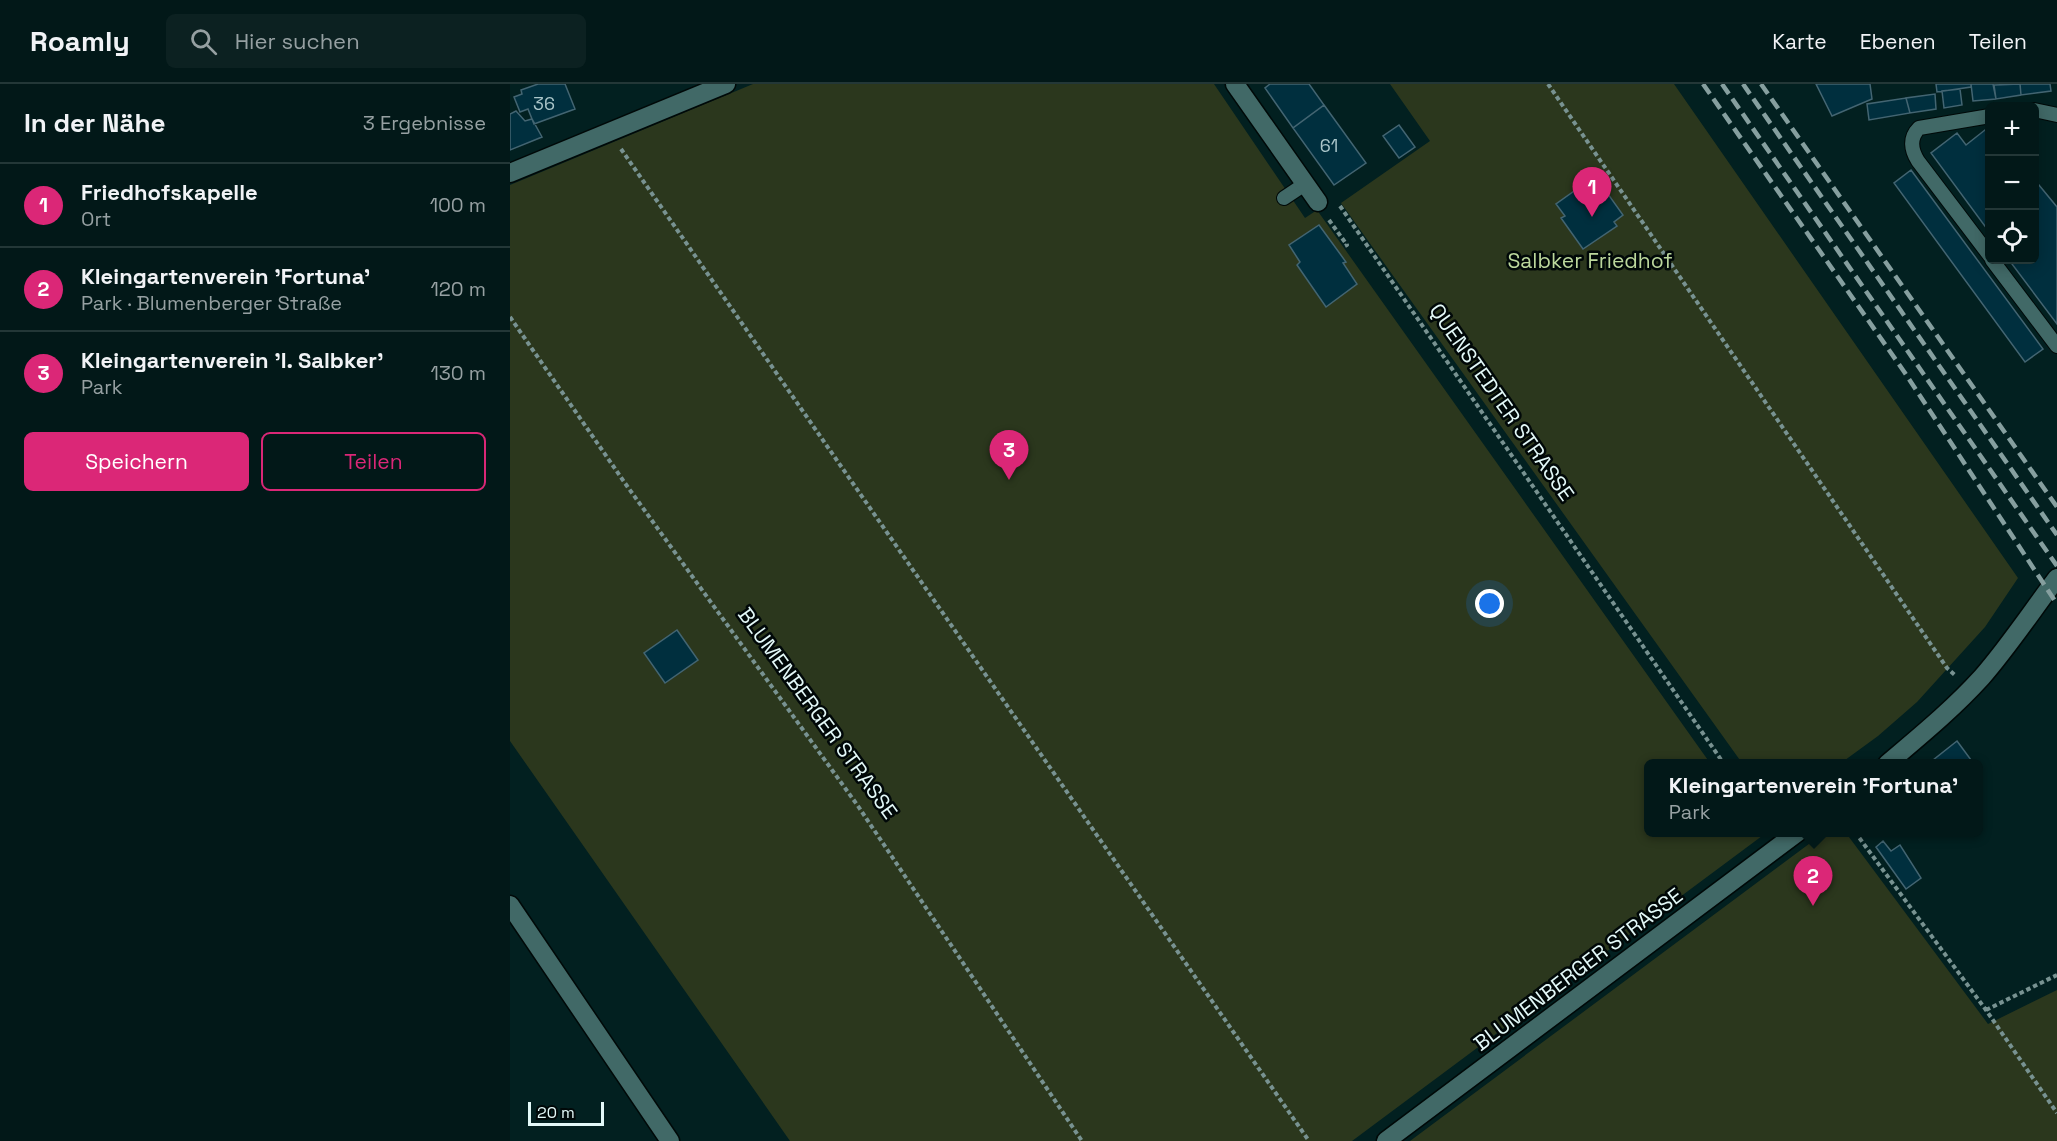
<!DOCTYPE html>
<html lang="de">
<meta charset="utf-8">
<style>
:root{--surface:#021818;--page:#0c2121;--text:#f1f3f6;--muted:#96a0a2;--line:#233737;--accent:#db2777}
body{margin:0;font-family:"Space Grotesk",sans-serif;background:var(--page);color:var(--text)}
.controls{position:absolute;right:18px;top:18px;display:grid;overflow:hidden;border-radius:9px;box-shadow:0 3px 15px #0003}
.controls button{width:54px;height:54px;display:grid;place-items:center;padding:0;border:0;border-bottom:2px solid var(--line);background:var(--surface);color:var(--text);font:30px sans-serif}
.scale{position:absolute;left:18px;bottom:15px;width:76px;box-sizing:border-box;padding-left:6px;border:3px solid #e3f9f8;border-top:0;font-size:16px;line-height:21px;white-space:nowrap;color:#e3f9f8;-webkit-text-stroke:4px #000808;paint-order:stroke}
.you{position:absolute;left:980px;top:520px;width:21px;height:21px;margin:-15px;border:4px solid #fff;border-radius:50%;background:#1a73e8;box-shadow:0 0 0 9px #1a73e833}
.badge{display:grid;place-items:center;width:39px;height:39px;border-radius:50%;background:var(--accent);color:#fff;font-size:20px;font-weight:700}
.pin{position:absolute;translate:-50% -50px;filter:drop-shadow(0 2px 3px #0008)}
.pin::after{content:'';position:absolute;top:32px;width:21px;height:18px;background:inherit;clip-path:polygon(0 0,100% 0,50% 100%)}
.popup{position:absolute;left:1134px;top:675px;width:339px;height:78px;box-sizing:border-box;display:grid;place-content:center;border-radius:9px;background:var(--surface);filter:drop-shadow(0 2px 4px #0005);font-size:20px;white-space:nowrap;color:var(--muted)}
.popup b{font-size:22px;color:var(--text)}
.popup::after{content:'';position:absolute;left:50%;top:100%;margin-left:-12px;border:12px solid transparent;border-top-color:var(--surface)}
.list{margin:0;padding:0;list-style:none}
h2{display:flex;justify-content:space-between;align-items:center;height:78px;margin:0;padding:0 24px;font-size:26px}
h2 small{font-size:20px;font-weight:400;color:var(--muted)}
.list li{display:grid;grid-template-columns:39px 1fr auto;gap:18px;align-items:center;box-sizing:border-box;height:84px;padding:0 24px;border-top:2px solid var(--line)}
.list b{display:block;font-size:22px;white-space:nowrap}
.list p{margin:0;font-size:20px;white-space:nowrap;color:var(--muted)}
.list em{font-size:20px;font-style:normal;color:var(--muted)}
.actions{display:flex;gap:12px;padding:18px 24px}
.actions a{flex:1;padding:14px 0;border:2px solid var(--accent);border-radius:9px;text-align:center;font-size:21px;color:var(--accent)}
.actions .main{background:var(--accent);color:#fff}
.icon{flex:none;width:33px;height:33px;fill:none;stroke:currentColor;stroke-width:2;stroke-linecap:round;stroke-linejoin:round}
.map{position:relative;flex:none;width:1547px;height:1057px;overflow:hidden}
header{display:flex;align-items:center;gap:36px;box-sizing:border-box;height:84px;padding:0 30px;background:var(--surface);border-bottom:2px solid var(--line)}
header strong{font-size:28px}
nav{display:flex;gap:33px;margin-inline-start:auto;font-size:21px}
.search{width:420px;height:54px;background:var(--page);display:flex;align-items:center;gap:15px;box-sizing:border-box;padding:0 21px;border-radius:9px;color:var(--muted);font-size:22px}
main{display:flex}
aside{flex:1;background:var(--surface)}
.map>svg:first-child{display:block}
.green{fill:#2b371d}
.building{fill:#002f3e;stroke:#436572;stroke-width:1.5}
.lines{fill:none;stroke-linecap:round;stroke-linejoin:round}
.lane-casing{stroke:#000908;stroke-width:16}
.street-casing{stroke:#000908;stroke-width:21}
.path{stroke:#789291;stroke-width:4;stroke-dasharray:4.5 3;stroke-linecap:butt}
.lane{stroke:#416967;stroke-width:14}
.street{stroke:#416967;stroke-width:18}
.rail{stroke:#869f9f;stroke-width:4.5;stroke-dasharray:12 6;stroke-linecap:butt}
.labels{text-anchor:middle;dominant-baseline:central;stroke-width:5;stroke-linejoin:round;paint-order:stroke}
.number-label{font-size:18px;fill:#aac6ca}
.park-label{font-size:21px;fill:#bbd79c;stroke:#000808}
.street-label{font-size:21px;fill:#e3f9f8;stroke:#000808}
</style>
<header>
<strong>Roamly</strong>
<div class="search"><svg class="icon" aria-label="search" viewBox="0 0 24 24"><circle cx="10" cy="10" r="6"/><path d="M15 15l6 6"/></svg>Hier suchen</div>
<nav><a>Karte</a><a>Ebenen</a><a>Teilen</a></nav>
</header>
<main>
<aside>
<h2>In der Nähe<small>3 Ergebnisse</small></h2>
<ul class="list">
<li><span class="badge">1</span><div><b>Friedhofskapelle</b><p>Ort</p></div><em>100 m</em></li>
<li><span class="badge">2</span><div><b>Kleingartenverein 'Fortuna'</b><p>Park · Blumenberger Straße</p></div><em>120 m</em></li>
<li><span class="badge">3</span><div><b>Kleingartenverein 'I. Salbker'</b><p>Park</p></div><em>130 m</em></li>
</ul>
<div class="actions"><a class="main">Speichern</a><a>Teilen</a></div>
</aside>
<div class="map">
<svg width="1547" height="1057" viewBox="0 0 1547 1057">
<rect width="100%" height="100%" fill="#022020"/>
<path class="green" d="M243 0H704L795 134 807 126 1200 679 1138 680V748H1249L1252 752 842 1057H280L0 657V101Z
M880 0H1164L1508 494 1475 543 1407 618 1368 652 1331 679H1232L831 119 920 57Z
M1315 748 1336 749 1478 940 1547 906V1057H900Z"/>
<path class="building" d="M28 0H55L65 25 24 40 18 25 10 28 4 13 12 10 11 6Z
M760 0H799L814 21 783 44 755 4Z
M1306 0H1360L1362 15 1322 32Z
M1426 0H1461V3L1427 8Z
M1461 0H1483L1486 15 1463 17Z
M1510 0 1511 11 1486 15 1484 1Z
M1510 0H1540L1541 7 1511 11Z
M1450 5 1452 21 1434 24 1432 7Z
M1425 10 1426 25 1400 29 1396 14Z
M1396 14 1400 29 1359 36 1357 20Z
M814 21 856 79 824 101 783 44Z
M6 27 15 37 22 35 32 53 0 66V30Z
M889 41 905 63 889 74 873 52Z
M1480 42V149L1421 69 1447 49 1456 61Z
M1401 86 1533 265 1515 278 1384 99Z
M1524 95 1547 123V240L1499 176H1524Z
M1074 100 1083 112 1085 111 1089 117 1098 110 1113 131 1104 138 1107 142 1073 165 1051 134 1055 132 1046 120Z
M809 141 836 178 833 179 847 200 816 223 787 181 790 178 779 161Z
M167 546 188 576 155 599 134 569Z
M1447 657 1464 680H1418Z
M1373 757 1381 767 1390 761 1411 794 1396 805 1366 763Z"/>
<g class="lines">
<g class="lane-casing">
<path id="lane" d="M1524 26 1547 31
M1480 32 1409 44C1399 54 1401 66 1408 77L1480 172
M774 114 795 100
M1482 176 1547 262"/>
</g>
<g class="street-casing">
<path id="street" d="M725 0 808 118
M0 89 216 0
M1377 680C1410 652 1443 625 1472 593 1499 562 1522 527 1547 494
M0 821 160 1057
M876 1057 1288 748"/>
</g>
<path class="path" d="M1038 0 1437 584 1446 592
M111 65 799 1057
M830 122 1214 680
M819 136 837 161 835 162
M0 233 117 402 348 722 572 1057
M1345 748 1476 926 1547 1029
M1476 926 1547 891"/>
<use href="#lane" class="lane"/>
<use href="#street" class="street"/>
<path class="rail" d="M1193 0 1395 289 1547 520
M1212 0 1547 482
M1233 0 1547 451
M1251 0 1547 423"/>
</g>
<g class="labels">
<g class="number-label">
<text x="34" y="19">36</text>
<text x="819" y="61">61</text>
</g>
<g class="park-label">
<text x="1080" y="176">Salbker Friedhof</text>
</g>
<g class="street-label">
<text transform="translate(992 318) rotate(55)">QUENSTEDTER STRASSE</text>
<text transform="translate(308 629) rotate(54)">BLUMENBERGER STRASSE</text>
<text transform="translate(1068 885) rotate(-37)">BLUMENBERGER STRASSE</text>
</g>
</g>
</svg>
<div class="controls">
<button>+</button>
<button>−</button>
<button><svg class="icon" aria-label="locate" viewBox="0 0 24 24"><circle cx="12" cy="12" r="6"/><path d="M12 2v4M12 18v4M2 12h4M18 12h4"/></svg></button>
</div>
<div class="scale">20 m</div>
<div class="you"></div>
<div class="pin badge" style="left:1082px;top:133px">1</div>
<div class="pin badge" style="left:1303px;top:822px">2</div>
<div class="popup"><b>Kleingartenverein 'Fortuna'</b>Park</div>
<div class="pin badge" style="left:499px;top:396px">3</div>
</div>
</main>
